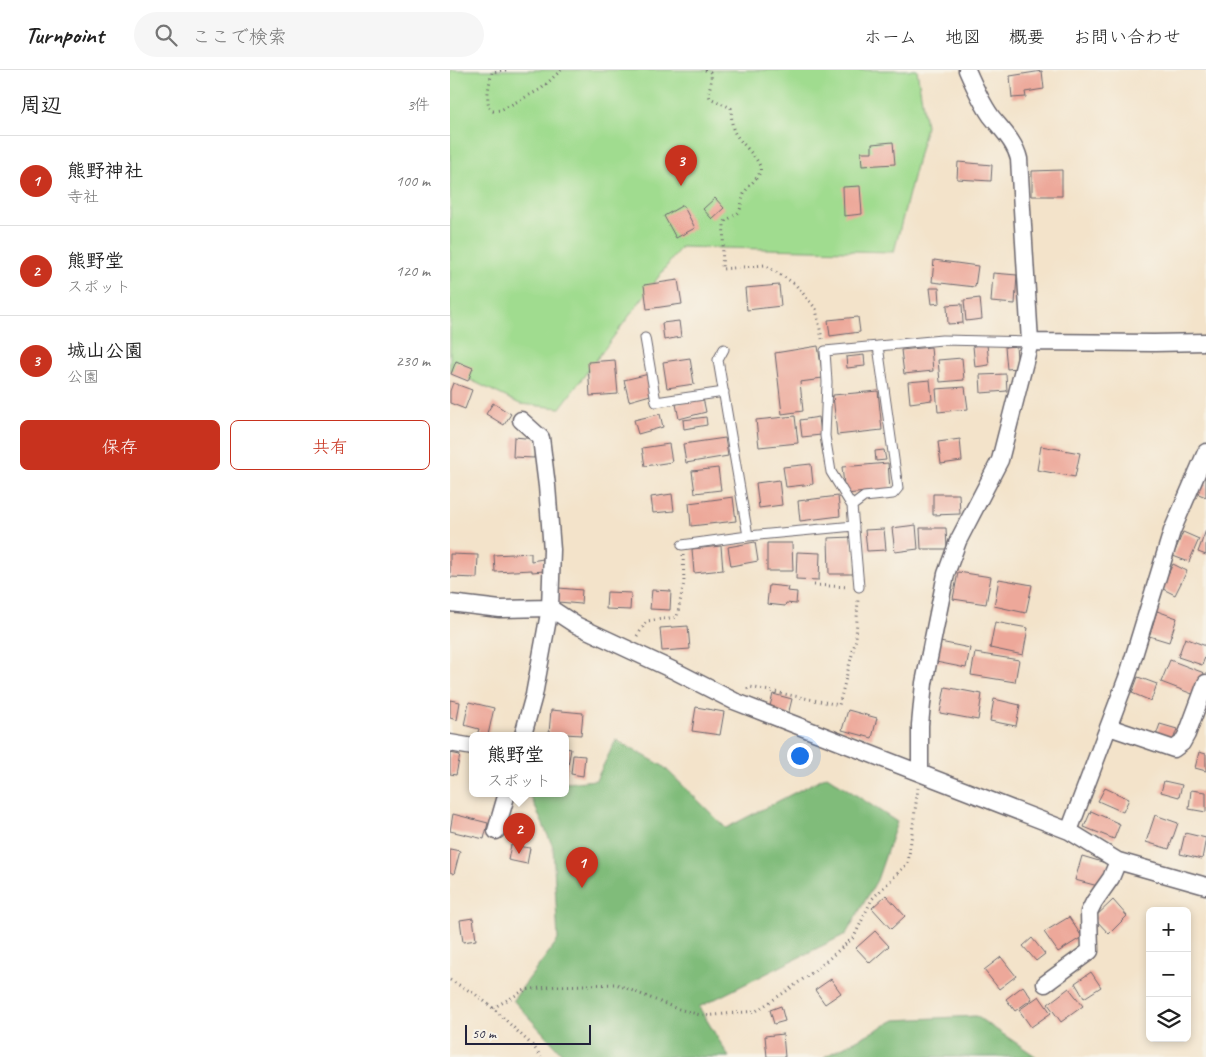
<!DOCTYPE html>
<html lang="ja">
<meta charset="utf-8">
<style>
:root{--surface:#fff;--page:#f6f6f6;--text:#222;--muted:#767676;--line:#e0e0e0;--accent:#c8321e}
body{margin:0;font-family:Caveat,"Klee One",sans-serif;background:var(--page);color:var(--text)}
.controls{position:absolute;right:15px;bottom:15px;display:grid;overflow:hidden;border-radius:8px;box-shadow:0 2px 8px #0003}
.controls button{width:45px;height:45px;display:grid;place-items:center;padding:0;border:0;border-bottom:1px solid var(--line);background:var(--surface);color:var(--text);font:25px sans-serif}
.scale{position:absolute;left:15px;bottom:12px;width:126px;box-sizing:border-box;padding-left:5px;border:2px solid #22223b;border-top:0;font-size:14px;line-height:18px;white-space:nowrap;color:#22223b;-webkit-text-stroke:4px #f7f3e8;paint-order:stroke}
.you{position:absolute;left:349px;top:685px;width:18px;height:18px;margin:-12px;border:4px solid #fff;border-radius:50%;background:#1a73e8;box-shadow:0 0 0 8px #1a73e833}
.badge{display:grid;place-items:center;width:32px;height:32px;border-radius:50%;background:var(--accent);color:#fff;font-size:16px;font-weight:700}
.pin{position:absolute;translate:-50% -41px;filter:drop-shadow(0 1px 2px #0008)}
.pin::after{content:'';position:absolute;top:26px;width:18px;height:15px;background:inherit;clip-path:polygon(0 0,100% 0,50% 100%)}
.popup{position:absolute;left:19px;top:662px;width:100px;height:65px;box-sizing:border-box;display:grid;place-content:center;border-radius:8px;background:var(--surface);filter:drop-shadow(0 1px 4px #0005);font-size:16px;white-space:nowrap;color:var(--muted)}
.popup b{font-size:19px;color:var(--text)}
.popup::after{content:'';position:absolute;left:50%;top:100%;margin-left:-10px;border:10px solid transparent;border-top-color:var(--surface)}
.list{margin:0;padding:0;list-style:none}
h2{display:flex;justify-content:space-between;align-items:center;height:65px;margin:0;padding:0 20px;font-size:21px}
h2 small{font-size:16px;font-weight:400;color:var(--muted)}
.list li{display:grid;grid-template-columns:32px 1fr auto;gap:15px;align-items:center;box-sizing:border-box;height:90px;padding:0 20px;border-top:1px solid var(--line)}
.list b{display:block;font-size:19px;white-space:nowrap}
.list p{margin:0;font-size:16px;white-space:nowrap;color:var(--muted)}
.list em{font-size:16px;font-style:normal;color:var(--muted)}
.actions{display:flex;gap:10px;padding:15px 20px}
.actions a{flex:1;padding:11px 0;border:1px solid var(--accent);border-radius:8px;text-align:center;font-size:18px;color:var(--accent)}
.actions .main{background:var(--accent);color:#fff}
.icon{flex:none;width:28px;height:28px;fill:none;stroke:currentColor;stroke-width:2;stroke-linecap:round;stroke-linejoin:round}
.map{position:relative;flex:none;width:756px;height:987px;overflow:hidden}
header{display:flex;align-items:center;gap:30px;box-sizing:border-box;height:70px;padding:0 25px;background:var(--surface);border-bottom:1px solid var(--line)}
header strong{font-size:24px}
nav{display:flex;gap:28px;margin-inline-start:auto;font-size:18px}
.search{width:350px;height:45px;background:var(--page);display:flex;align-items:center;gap:12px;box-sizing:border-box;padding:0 18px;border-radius:28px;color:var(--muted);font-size:19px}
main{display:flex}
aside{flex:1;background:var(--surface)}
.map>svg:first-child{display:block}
.green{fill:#a0dc8f;stroke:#617f65}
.forest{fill:#80bc7a;stroke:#516f5a}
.building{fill:#eda89a}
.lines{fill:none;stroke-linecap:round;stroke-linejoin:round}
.service-casing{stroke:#6b666d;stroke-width:11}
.minor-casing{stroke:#6b666d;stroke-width:19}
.path{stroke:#6b666d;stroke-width:3;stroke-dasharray:1 4;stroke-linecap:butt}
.service{stroke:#fff;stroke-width:9}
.minor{stroke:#fff;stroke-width:16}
</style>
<header>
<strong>Turnpoint</strong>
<div class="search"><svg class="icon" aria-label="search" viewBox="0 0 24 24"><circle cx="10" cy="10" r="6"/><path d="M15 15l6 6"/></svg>ここで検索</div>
<nav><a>ホーム</a><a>地図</a><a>概要</a><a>お問い合わせ</a></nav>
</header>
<main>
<aside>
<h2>周辺<small>3件</small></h2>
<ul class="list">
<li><span class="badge">1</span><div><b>熊野神社</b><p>寺社</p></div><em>100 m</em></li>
<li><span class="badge">2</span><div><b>熊野堂</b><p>スポット</p></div><em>120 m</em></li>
<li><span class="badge">3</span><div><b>城山公園</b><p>公園</p></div><em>230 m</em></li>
</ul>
<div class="actions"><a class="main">保存</a><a>共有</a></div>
</aside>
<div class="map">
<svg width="756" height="987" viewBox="0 0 756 987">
<rect width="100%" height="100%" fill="#f7f3e8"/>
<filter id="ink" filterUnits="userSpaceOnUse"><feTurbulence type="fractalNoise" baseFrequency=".02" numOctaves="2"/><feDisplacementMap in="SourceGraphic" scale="10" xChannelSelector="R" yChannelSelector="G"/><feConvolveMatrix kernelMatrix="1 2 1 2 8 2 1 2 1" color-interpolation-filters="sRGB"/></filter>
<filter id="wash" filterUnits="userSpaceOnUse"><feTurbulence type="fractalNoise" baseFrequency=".0096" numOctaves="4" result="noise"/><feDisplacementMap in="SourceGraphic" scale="20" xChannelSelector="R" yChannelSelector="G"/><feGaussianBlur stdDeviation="1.12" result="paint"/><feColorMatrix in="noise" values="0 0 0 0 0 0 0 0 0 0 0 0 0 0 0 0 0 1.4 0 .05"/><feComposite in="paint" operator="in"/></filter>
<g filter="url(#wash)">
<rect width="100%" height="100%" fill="#f3e3ca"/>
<path class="green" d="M0 0H467L476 56 444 182 231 177 110 338 70 334 0 300Z"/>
<path class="forest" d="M166 670 213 696 276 758 377 706 447 752 427 810 396 864 249 937 279 987H115L63 930 108 870 103 777 79 723H115V713L146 710Z
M526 946 587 987H374L445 950Z"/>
<g id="blocks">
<path class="building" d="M592 1 594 19 575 22 576 27 562 28 560 6Z
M443 72 445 94 412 96 411 82H422V74Z
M508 92 542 95 541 111 507 109Z
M612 100V126H582V101Z
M410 116 412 144 394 146 393 117Z
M265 128 274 138 262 149 253 139Z
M233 135 245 158 226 168 214 146Z
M484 190 528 196 525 217 482 212Z
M543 203 567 205 565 234 541 232Z
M228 210 232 234 197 239 194 215Z
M329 215 331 236 297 240 295 218Z
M480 218H489L490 233 482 234Z
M530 228 532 249 516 251 514 230Z
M512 234 513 253 498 254 497 235Z
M408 247 410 262 380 266 378 250Z
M229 251 231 267 214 270 212 253Z
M537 274 539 295 525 297 523 276Z
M368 276 373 308 365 309V310L350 312 353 341 332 344 325 283Z
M566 276 568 298 557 299 555 277Z
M481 277 483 301 454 304 451 280Z
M414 285 415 296 397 298 396 287Z
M240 288 244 314 217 318 213 292Z
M512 288 514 310 490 312 488 290Z
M165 290 168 324 140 326 138 292Z
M6 291 23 298 18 311 1 304Z
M199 304 204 324 179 331 174 310Z
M556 304 557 321 531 323 530 305Z
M480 310 482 330 460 333 458 312Z
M3 313 22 320 15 339 0 333V321Z
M515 317 518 339 488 342 486 319Z
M428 321 432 360 387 365 383 325Z
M253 328 256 342 229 349 226 334Z
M43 333 61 344 54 355 36 344Z
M210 344 213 357 188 364 184 350Z
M345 346 348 373 309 377 306 350Z
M256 347 257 355 234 359 233 350Z
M369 347 371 365 352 367 350 350Z
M64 367 86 369 84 388 63 387Z
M275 368 278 386 236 393 233 374Z
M510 369 512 391 491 394 488 372Z
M219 374 222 392 195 396 192 378Z
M591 376 630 383 625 407 587 400Z
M434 380 436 390 426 391 425 381Z
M438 393 440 420 395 424 392 397Z
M361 394 363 414 336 417 333 397Z
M268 398 271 420 245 423 242 401Z
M756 400V427L746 423Z
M329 410 332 435 309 438 306 413Z
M222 424 224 441 203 443 201 427Z
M483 424H509L510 444 483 445Z
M388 426 390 446 350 451 348 431Z
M283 427 286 451 241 456 239 433Z
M466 455 468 479 445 482 442 458Z
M470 458H496L497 479H471Z
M434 459 436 480 417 481 415 460Z
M756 460V485L748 482Z
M733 462 749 469 739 492 723 486Z
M402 467 403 504H379L378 468Z
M305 472 308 491 281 496 278 477Z
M317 473H342L343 501H317Z
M271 476 273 500 244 503 242 479Z
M347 482 370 483 369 510 346 509Z
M81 483V491L93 489 94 501 82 502V500L45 502 44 485Z
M0 484 28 485 27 508 0 507Z
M723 494 737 501 725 525 711 518Z
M508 502 541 507 536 534 503 529Z
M549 509 582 515 576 543 544 536Z
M319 515 338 517 337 521 347 522 346 534 336 533 335 536 317 534Z
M109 518 132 520 131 534 108 532Z
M202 520 221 521 220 540 200 539Z
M157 522 181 523 180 540 156 539Z
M707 541 727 548 719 572 699 566Z
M545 552 578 558 573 585 540 578Z
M238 556 240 579 212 581 210 558Z
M735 568 756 576V585L752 595 728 587Z
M490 572 520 578 516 598 486 592Z
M525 583 569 590 565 612 521 605Z
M720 590 754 603 745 625 711 612Z
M688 607 707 614 701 631 682 623Z
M495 617 532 624 528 650 490 643Z
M323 624 342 629 338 645 319 640Z
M544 629 570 635 566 656 540 651Z
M0 630 10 632 7 650 0 648Z
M19 632 44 638 38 665H27L29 659 14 655Z
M246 637 274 642 270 665 242 661Z
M101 640 133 643 131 665 99 663Z
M398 640 427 648 422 668 392 660Z
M710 654 727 659 722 673 705 668Z
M115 678 121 679 116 706H115Z
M749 682 756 684V701L745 698Z
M0 683 10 685 6 705 0 704Z
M123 685 135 686 133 706 121 704Z
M714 711 732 715 729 727 711 722Z
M655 718 679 729 673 742 648 731Z
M741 720 756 722V742L739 739Z
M641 741 670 754 664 769 634 757Z
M3 744 38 753 34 769 0 761Z
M705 745 728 753 719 779 696 772Z
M735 763 756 768 752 789 730 784Z
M61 775 80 778 77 794 58 790Z
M0 779 10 781 4 804 0 802Z
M632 786 659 794 652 817 625 810Z
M436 825 455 846 441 859 422 838Z
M663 830 677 846 659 864 644 848Z
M619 847 632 867 608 882 594 862Z
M23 848 26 870 13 872 10 850Z
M425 861 439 876 420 893 406 878Z
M582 868 595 884 586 891 573 876Z
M551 887 566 906 549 919 534 900Z
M641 902 651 917 634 928 625 913Z
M381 909 391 923 375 934 365 920Z
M573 916 582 929 565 941 556 929Z
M619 918 633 936 611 952 598 934Z
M589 926 601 943 581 957 569 940Z
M331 936 335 951 324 954 320 940Z
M333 964 335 987H317L315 966Z"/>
</g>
</g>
<g filter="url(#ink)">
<use href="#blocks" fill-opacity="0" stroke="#6b666d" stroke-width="1"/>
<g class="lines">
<g class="service-casing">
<path id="service" d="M195 268 206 332 274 322
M274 279 268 290 298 466
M402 436 414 427 443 424 448 418 428 276
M232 475 298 466 404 456
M409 517 402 436 381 402 375 366 377 312 375 281 492 270 580 272"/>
</g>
<g class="minor-casing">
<path id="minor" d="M580 272 704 273 756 272
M71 350 91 368 97 416 102 480 100 538 84 625 73 665
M0 533 50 539 100 538 126 555 227 602 284 631 619 761 668 791 756 816
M659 657 724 679 732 673 737 664 756 613
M0 673 23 677
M470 703V655L474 613 496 504 508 471 550 390 580 272 569 89C565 72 552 60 541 46 531 32 524 16 517 0
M46 761 57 723
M619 761 678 605 722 461 756 382
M595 914 640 881 639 842 644 832 661 808 668 791"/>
</g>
<path class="path" d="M56 0 42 2C40 12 33 34 43 41L51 40 91 19 111 0
M255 0 260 2C264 11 257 19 260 28L281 38C282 45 281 55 284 61 289 73 314 91 310 102 307 110 297 116 294 124 288 141 295 141 276 150L274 155 272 199 315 195 345 214 366 239 372 269
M364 515 398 517
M187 566 197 551 227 547 234 512 233 485
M297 619 300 617 389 635 406 569 408 528
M0 910 25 924 43 938 84 977 91 987
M43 938 75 920 107 916 166 914 225 938 254 946 306 941 338 920 367 899 404 867 422 829 458 793 468 718"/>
<use href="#service" class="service"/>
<use href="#minor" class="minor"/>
</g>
</g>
</svg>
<div class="controls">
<button>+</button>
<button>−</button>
<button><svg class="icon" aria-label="layers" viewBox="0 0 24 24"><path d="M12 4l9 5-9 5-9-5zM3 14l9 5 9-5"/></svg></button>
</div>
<div class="scale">50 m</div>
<div class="you"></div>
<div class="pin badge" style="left:132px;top:818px">1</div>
<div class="pin badge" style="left:69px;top:784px">2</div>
<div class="popup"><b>熊野堂</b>スポット</div>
<div class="pin badge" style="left:231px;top:116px">3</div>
</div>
</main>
